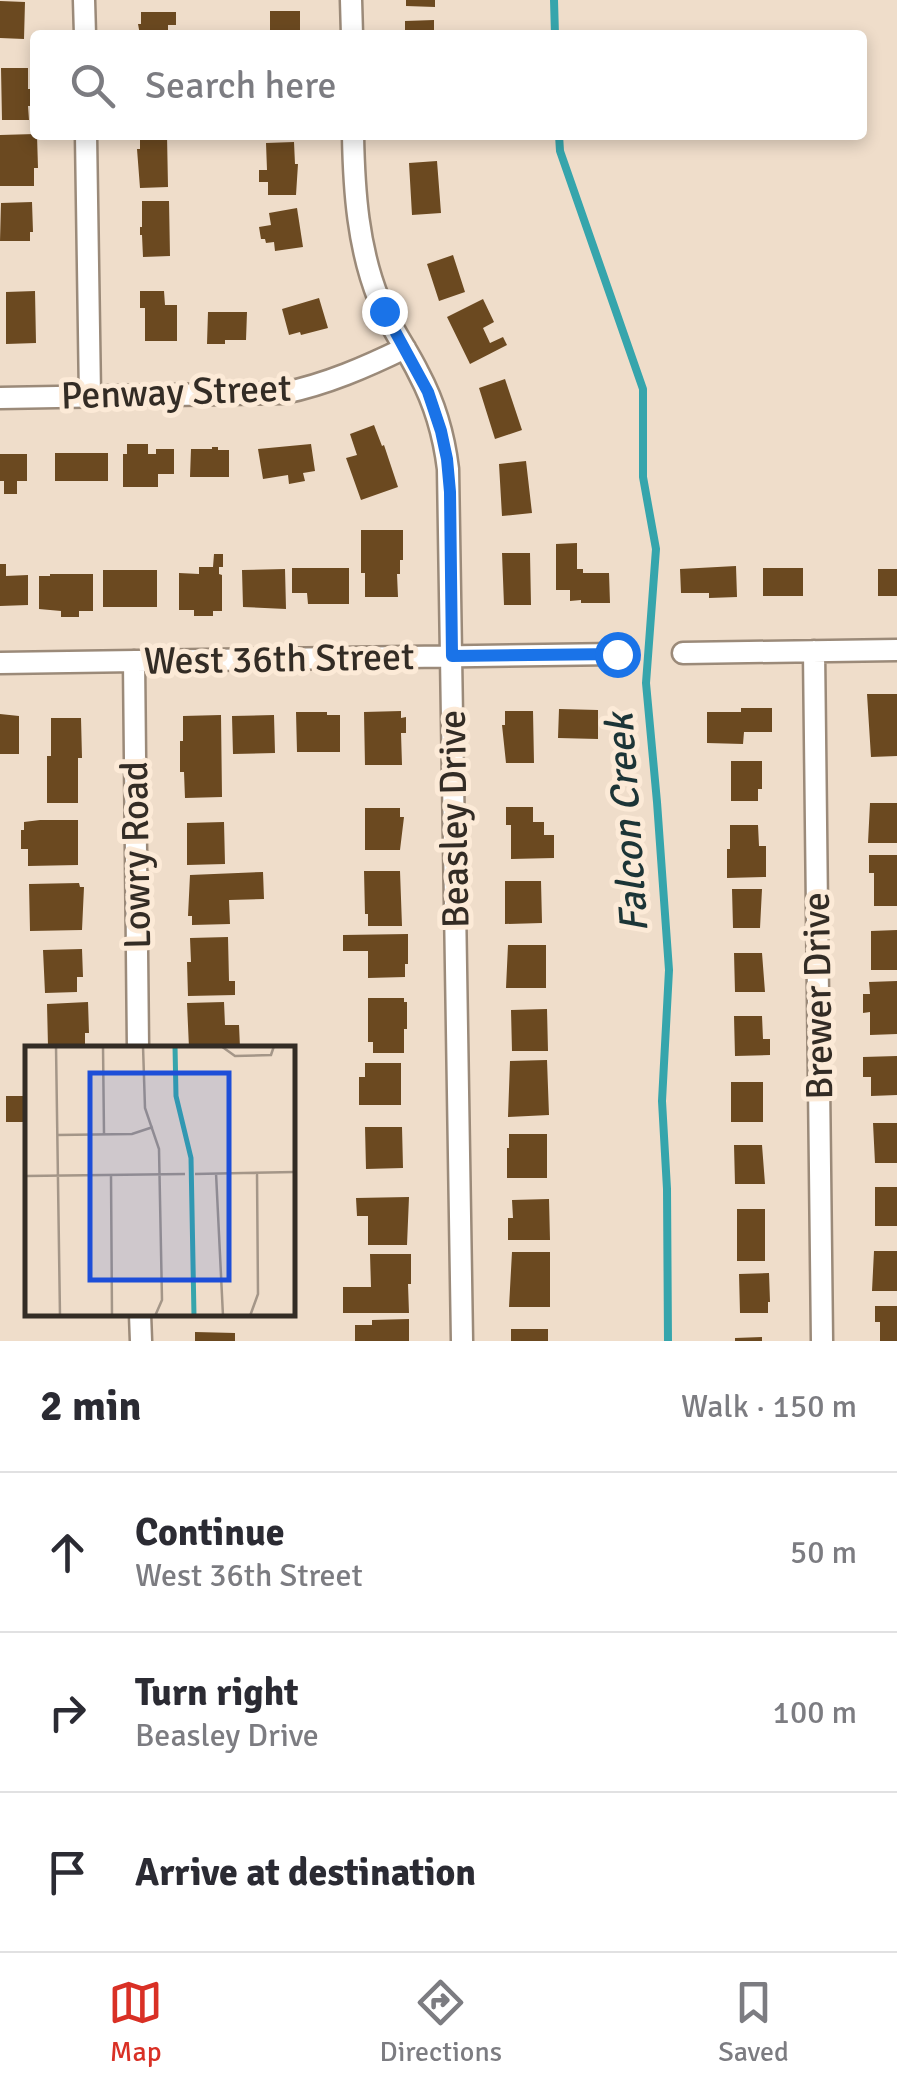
<!DOCTYPE html>
<meta charset="utf-8">
<style>
:root{--surface:#fff;--page:#f2f2f3;--text:#2b2b33;--muted:#7c7c81;--line:#e1e1e2;--accent:#d93025}
body{margin:0;font-family:Signika,sans-serif;background:var(--page);color:var(--text)}
.stop{position:absolute;width:30px;height:30px;margin:-22px;border:8px solid #1a73e8;border-radius:50%;background:#fff}
.stop.end{background:#1a73e8;border-color:#fff;box-shadow:0 2px 10px #0008}
.list{margin:0;padding:0;list-style:none}
h2{display:flex;justify-content:space-between;align-items:center;height:130px;margin:0;padding:0 40px;font-size:42px}
h2 small{font-size:32px;font-weight:400;color:var(--muted)}
.list li{display:grid;grid-template-columns:65px 1fr auto;gap:30px;align-items:center;box-sizing:border-box;height:160px;padding:0 40px;border-top:2px solid var(--line)}
.list b{display:block;font-size:38px;white-space:nowrap}
.list p{margin:0;font-size:32px;white-space:nowrap;color:var(--muted)}
.list em{font-size:32px;font-style:normal;color:var(--muted)}
.icon{flex:none;width:55px;height:55px;fill:none;stroke:currentColor;stroke-width:2;stroke-linecap:round;stroke-linejoin:round}
.map{position:relative;flex:none;width:897px;height:1341px;overflow:hidden}
.search{position:absolute;background:var(--surface);box-shadow:0 5px 15px #0003;left:30px;right:30px;top:30px;height:110px;display:flex;align-items:center;gap:25px;box-sizing:border-box;padding:0 35px;border-radius:10px;color:var(--muted);font-size:38px}
.sheet{height:610px;background:var(--surface)}
nav{display:flex;justify-content:space-around;align-items:center;box-sizing:border-box;height:140px;border-top:2px solid var(--line);background:var(--surface);font-size:28px;color:var(--muted)}
nav a{display:grid;justify-items:center;gap:5px}
nav .on{color:var(--accent)}
.map>svg:first-child{display:block}
.lines{fill:none;stroke-linecap:round;stroke-linejoin:round}
.stream{stroke:#36a5ac;stroke-width:8}
.building{fill:#6b4920}
.minor-casing{stroke:#9b8a79;stroke-width:25}
.minor{stroke:#fff;stroke-width:20}
.route{stroke:#1a73e8;stroke-width:12}
.labels{text-anchor:middle;dominant-baseline:central;stroke-width:10;stroke-linejoin:round;paint-order:stroke}
.street-label{font-size:38px;fill:#332c25;stroke:#fcead7}
.water-label{font-size:40px;font-style:italic;fill:#1c3537;stroke:#fcead7}
.inset-river{fill:none;stroke:#36a5ac;stroke-width:5}
.inset-road{fill:none;stroke:#a49688;stroke-width:2.5}
.view{fill:#1d4ed8;fill-opacity:0.15;stroke:#1d4ed8;stroke-width:5}
.inset-edge{fill:none;stroke:#332c25;stroke-width:5}
</style>
<div class="map">
<svg width="897" height="1341" viewBox="0 0 897 1341">
<rect width="100%" height="100%" fill="#efddca"/>
<g class="lines">
<path class="stream" d="M554 0 555 35
M559 135 560 151 643 389V477L656 549 646 683 657 802 669 970 662 1101 667 1189 668 1341"/>
</g>
<path class="building" d="M406 0H435V7L406 6Z
M0 1 25 2 24 39 0 38Z
M270 11H300V35H270Z
M141 12H176V25H168V35H140L138 24H141Z
M434 20V35H405V21Z
M1 68H28V89H32V106H28L29 120H2Z
M35 134 37 135 38 168H34V186H0V135Z
M140 135H167L168 187 140 188 137 149H140Z
M403 135H434V139H403Z
M294 142 295 164H298L296 195H268V182H259V170H267L266 143Z
M437 161 441 213 412 215 409 163Z
M142 201H169L170 256 143 257 142 235H140V227H142Z
M32 202 33 232H30V241H0L1 203Z
M297 208 303 247 275 251 274 242 266 243 265 239H261L259 227 271 225 269 213Z
M453 255 465 292 439 301 427 264Z
M35 291 36 343 6 344V292Z
M140 291H164L165 305H177V341H145V308H140Z
M319 298 328 328 301 335 300 332 289 335 282 309Z
M483 299 494 322 483 328 490 343 503 337 507 345 470 364 447 317Z
M208 312H247L246 340H225V344H207Z
M505 379 522 430 495 439 479 388Z
M374 425 382 446 384 445 398 487 361 500 346 458 357 455 350 434Z
M127 444H148V454H156V449H174V474H158V487H123V454H127Z
M311 444 315 471 303 473 305 481 289 484 288 475 263 479 258 449Z
M212 447H218V450H229V477H190L191 449H212Z
M55 453H108V481H55Z
M0 454H27V481H17V494H4V481H0Z
M526 461 532 513 502 516 499 464Z
M361 530H403V560H400V574H397L398 597H365V573H361Z
M577 543V569H583V573H609L610 603H581V600L570 601V590H556V544Z
M502 553H530L531 605H504Z
M214 554H223V567H219V574L222 575V611H213V616H194V610H179V573L199 574V567H213Z
M0 564H6V576L28 575V605L0 606Z
M736 566 737 597 709 598V593H681L680 569Z
M292 568H349V604H308L307 593H292Z
M763 568H803V596H763Z
M285 569 286 609 243 607 242 570Z
M878 569H897V596H878Z
M103 570H157V607H103Z
M50 574H93V611H79V617H61V611L39 609V576H50Z
M867 694H897V756L871 757Z
M741 708H772V732H744L743 744 707 743V712H741Z
M559 709 598 710V739L558 738Z
M401 711V718L406 717V733H401L402 765H365L364 712Z
M505 711H533L534 763H506L502 725H505Z
M296 712H327V715H340V752H297Z
M0 714 19 716V754H0Z
M221 715 222 797 185 798 184 772H180V741H183V716Z
M274 715 275 753 233 754 232 716Z
M51 718H81L82 758H78V803H47V756H51Z
M731 761H762V789H758V801H731Z
M870 803H897V843H868Z
M506 807H533V822H544V835H554V858L511 859V825H506Z
M365 808H400V817H404L400 850H365Z
M40 820H78V865L28 866V849H21V830H24V822Z
M224 822 225 864 187 865V823Z
M730 825H758L759 846H766V877L727 878V849H730Z
M869 855H897V906H874V873H869Z
M364 871H400L402 926H368V914H365Z
M263 872 264 899 229 900 230 924 192 925V916H188L190 875Z
M505 881H541L542 923 505 924Z
M79 883 80 887H84L82 930 30 931 29 884Z
M732 889H762L760 928H733Z
M897 930V970H871V931Z
M408 934V964H405V977L368 978V951H343V935Z
M228 937 229 981H235V995L188 996 187 962H191L190 938Z
M508 945H546V988H506Z
M82 949 83 977H77V992L45 993 43 950Z
M734 953H762L765 992H735Z
M897 981V1034L870 1035V1012L863 1013V994H870L869 982Z
M368 998H404V1002H407V1029H404V1053H373V1042H368Z
M88 1002 89 1033H85V1044L48 1046 47 1004Z
M224 1002 225 1025H239L240 1048H189L187 1003Z
M547 1009 548 1051H512L511 1010Z
M734 1016H762L763 1039H770V1055L735 1056Z
M897 1056V1095L871 1096V1077H863V1057Z
M547 1060 549 1115 508 1117 510 1061Z
M365 1063H401V1105H359V1077H365Z
M731 1082H763V1122H731Z
M6 1096H28V1122H6Z
M873 1123H897V1163H875Z
M365 1127H402L403 1168 366 1169Z
M509 1134H547V1178H507V1148H509Z
M734 1145H762L765 1184H735Z
M875 1187H897V1226H875Z
M409 1197 407 1245H368V1216H357L356 1198Z
M549 1199 550 1240H508V1218H513L512 1200Z
M737 1209H765V1261H737Z
M874 1251H897V1291H872Z
M512 1252H550V1307H509Z
M370 1254H411V1284H408L409 1313H343V1287H371Z
M769 1273 770 1302H768V1313H740L739 1274Z
M875 1306H897V1341H880V1322H875Z
M409 1319V1341H355V1325H372V1320Z
M511 1329H548V1341H511Z
M195 1332 235 1333V1341H195Z
M762 1337V1341H735V1338Z"/>
<g class="lines">
<g class="minor-casing">
<path id="minor" d="M84 0 85 35
M351 0 352 35
M86 135 90 396
M353 135C354 191 358 248 379 300 390 327 407 349 419 374 435 404 444 436 448 469L462 1341
M0 398 284 393C327 384 366 367 405 348
M814 651 822 1341
M683 653 897 650
M134 661 138 1048
M0 663 617 654
M140 1314 141 1341"/>
</g>
<use href="#minor" class="minor"/>
</g>
<g class="lines">
<path class="route" d="M384 311 428 392 441 431 447 459 450 492 452 656 617 654"/>
</g>
<g class="labels">
<g class="street-label">
<text transform="translate(176 392) rotate(-2)">Penway Street</text>
<text transform="translate(279 659) rotate(-1)">West 36th Street</text>
<text transform="translate(454 819) rotate(-91)">Beasley Drive</text>
<text transform="translate(136 855) rotate(-91)">Lowry Road</text>
<text transform="translate(818 996) rotate(-91)">Brewer Drive</text>
</g>
<g class="water-label">
<text transform="translate(627 823) rotate(-94)">Falcon Creek</text>
</g>
</g>
<g transform="translate(25 1046)">
<rect width="270" height="270" fill="#efddca"/>
<path class="inset-river" d="M150 0 151 50 166 112 169 270"/>
<path class="inset-road" d="M31 0 35 270M78 0 79 88M118 0 120 62 134 103 137 254 130 270M196 0 210 10 246 9 249 0M32 89 107 88 128 81M191 127 198 270M170 128 270 126M86 129 87 270M0 130 160 128M225 270 233 248 232 127"/>
<path class="view" d="M65 27H204V234H65Z"/>
<rect width="270" height="270" class="inset-edge"/>
</g>
</svg>
<div class="stop" style="left:617px;top:654px"></div>
<div class="stop end" style="left:384px;top:311px"></div>
<div class="search"><svg class="icon" aria-label="search" viewBox="0 0 24 24"><circle cx="10" cy="10" r="6"/><path d="M15 15l6 6"/></svg>Search here</div>
</div>
<section class="sheet">
<h2>2 min<small>Walk · 150 m</small></h2>
<ul class="list">
<li><svg class="icon" aria-label="ahead" viewBox="0 0 24 24"><path d="M12 20V5M6 11l6-6 6 6"/></svg><div><b>Continue</b><p>West 36th Street</p></div><em>50 m</em></li>
<li><svg class="icon" aria-label="right" viewBox="0 0 24 24"><path d="M7 20v-9h11M14 6l5 5-5 5"/></svg><div><b>Turn right</b><p>Beasley Drive</p></div><em>100 m</em></li>
<li><svg class="icon" aria-label="arrive" viewBox="0 0 24 24"><path d="M6 21V4h12l-3 4 3 4H6"/></svg><div><b>Arrive at destination</b></div></li>
</ul>
</section>
<nav>
<a class="on"><svg class="icon" aria-label="map" viewBox="0 0 24 24"><path d="M3 6l6-2 6 2 6-2v14l-6 2-6-2-6 2zM9 4v14M15 6v14"/></svg>Map</a>
<a><svg class="icon" aria-label="directions" viewBox="0 0 24 24"><path d="M12 3l9 9-9 9-9-9zM9 14v-3h6M13 9l2 2-2 2"/></svg>Directions</a>
<a><svg class="icon" aria-label="saved" viewBox="0 0 24 24"><path d="M7 4h10v16l-5-4-5 4z"/></svg>Saved</a>
</nav>
